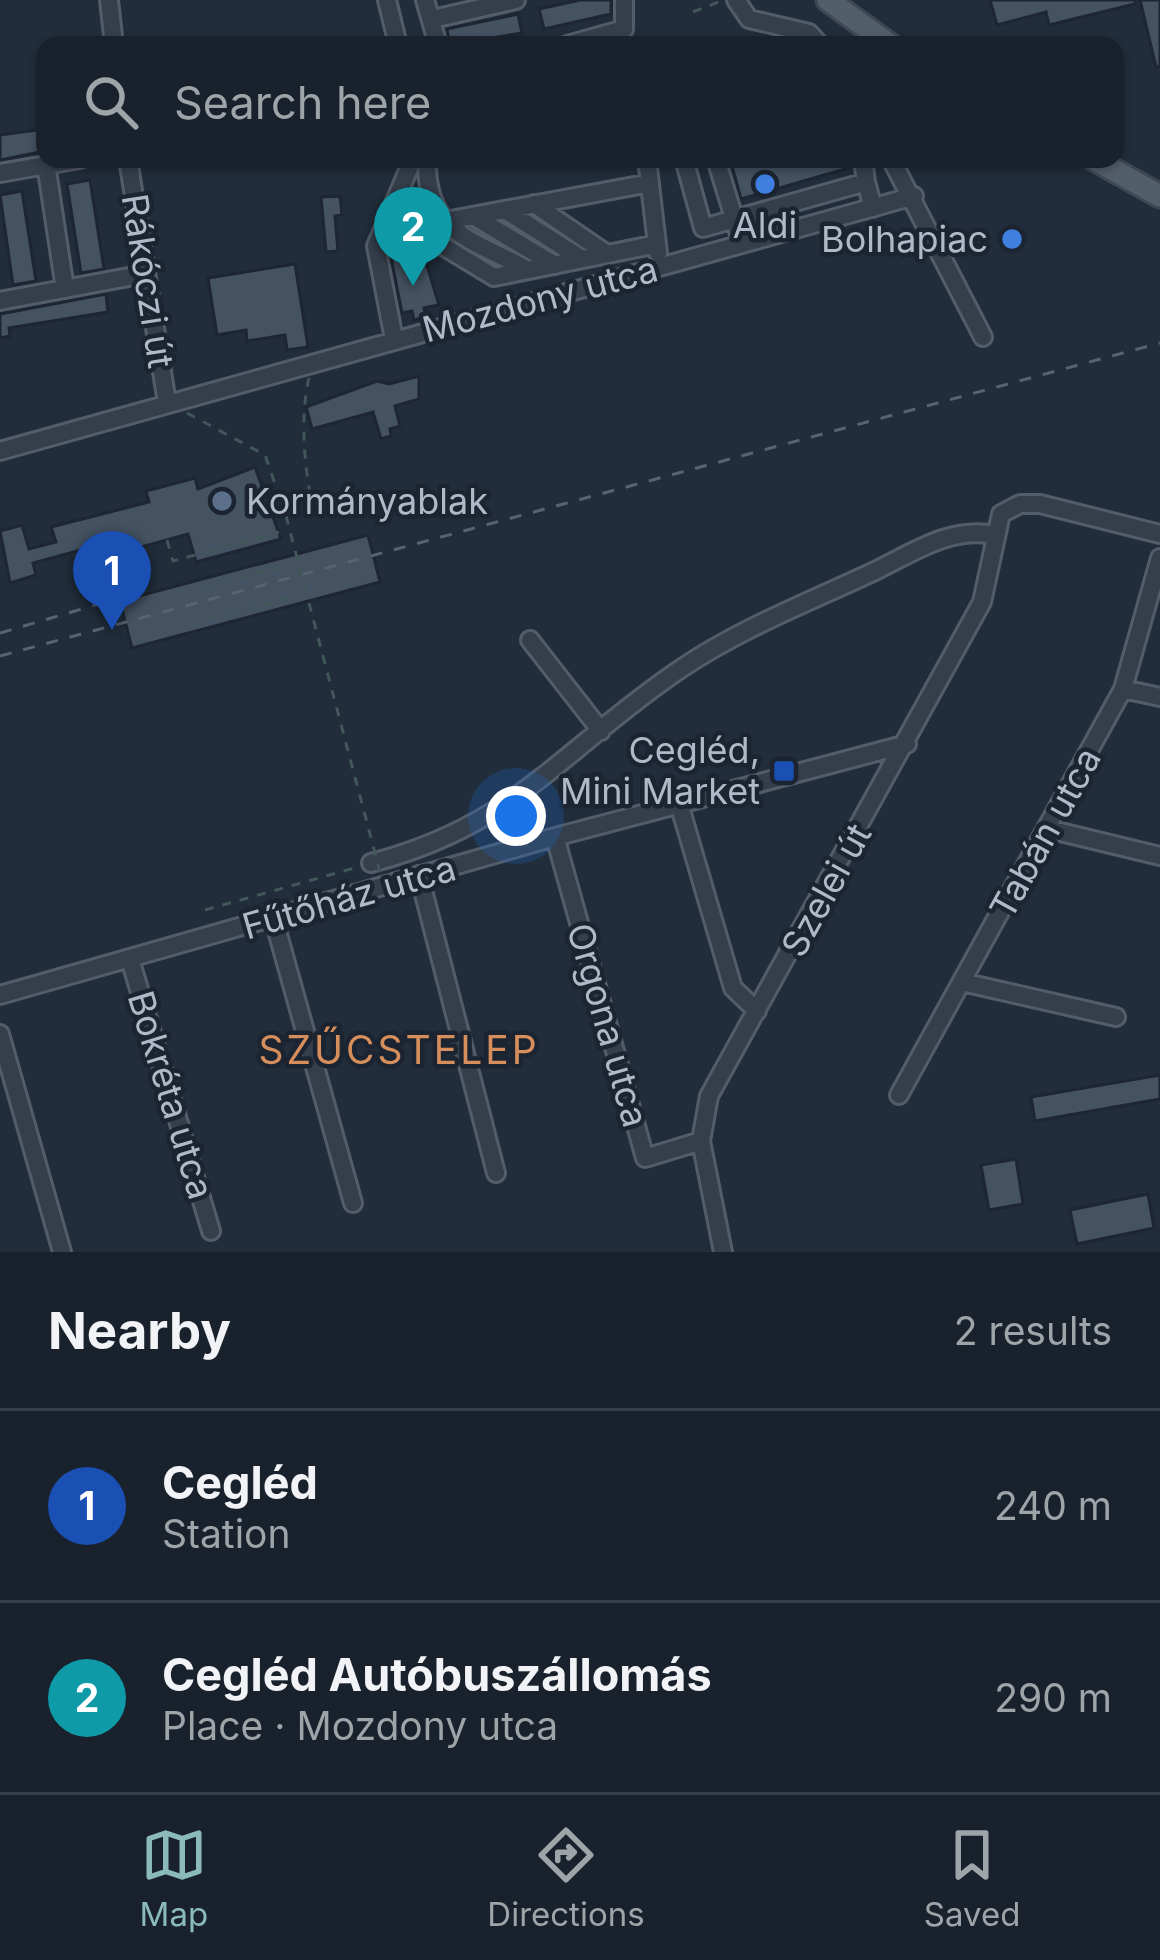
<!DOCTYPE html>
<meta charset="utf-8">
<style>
:root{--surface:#19222c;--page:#222a34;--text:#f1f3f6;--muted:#9fa4a9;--line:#373f48;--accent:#8bbbb9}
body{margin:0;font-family:Inter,sans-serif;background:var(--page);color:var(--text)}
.you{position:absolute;left:516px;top:816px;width:42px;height:42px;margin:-30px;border:9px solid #fff;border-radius:50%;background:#1a73e8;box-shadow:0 0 0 18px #1a73e833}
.badge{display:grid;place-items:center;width:78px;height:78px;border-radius:50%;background:var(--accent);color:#fff;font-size:39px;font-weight:700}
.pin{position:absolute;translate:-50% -99px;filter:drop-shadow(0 3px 6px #0008)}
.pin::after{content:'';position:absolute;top:63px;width:42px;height:36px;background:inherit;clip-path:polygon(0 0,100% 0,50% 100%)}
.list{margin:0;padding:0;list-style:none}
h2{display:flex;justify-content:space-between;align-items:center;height:156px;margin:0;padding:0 48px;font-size:51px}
h2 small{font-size:39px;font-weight:400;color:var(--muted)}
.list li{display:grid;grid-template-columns:78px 1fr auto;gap:36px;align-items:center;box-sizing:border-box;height:192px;padding:0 48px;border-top:3px solid var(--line)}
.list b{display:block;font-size:45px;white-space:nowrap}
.list p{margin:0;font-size:39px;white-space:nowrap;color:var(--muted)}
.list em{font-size:39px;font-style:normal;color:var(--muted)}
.icon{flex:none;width:66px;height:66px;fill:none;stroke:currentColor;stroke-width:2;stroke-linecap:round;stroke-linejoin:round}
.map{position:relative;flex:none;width:1160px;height:1252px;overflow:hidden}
.search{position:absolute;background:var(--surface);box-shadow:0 3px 9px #0004;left:36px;right:36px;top:36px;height:132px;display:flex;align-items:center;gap:30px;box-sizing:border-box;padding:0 42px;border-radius:24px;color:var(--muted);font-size:45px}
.sheet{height:540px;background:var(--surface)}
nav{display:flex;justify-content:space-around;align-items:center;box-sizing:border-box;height:168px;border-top:3px solid var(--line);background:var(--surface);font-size:33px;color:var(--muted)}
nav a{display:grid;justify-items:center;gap:6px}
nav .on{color:var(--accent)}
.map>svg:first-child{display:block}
.building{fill:#445262;stroke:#1d2632;stroke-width:3}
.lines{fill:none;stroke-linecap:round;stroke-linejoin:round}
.minor-casing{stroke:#535c69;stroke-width:22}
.major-casing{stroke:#3e4854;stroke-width:27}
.path{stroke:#415759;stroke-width:3;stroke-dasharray:9 9;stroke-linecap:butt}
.minor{stroke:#353f4b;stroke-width:16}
.major{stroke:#535e6b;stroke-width:21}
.rail{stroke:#576372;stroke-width:3;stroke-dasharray:12 12;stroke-linecap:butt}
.path-bridge{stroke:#415759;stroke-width:3;stroke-dasharray:9 9;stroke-linecap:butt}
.shop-dot{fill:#3f7fe0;stroke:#1b2430;stroke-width:4.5}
.service-dot{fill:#5c6f8a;stroke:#1b2430;stroke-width:4.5}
.transit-dot{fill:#1a4fb4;stroke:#1b2430;stroke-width:4.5}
.labels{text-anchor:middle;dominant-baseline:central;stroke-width:9;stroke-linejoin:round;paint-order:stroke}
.poi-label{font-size:36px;fill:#b0b9c7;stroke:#1b2430;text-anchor:end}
.street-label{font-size:36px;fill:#b0b9c7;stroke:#1b2430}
.neighbourhood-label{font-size:39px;letter-spacing:3px;fill:#d68f5c;stroke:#1b2430}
</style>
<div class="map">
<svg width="1160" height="1252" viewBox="0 0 1160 1252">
<rect width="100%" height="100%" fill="#212d3b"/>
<path class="building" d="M580 0H611V14L544 29 539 9Z
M990 0H1135V4L1049 25 1046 12 997 25Z
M1140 0H1160V66L1156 67Z
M518 14 522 33 450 45 447 29Z
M45 129V151L0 160V135Z
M730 159H842L845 169 741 199Z
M90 180 104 269 81 273 67 184Z
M22 191 36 281 13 285 0 195Z
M340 196 342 215 335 216 338 251 326 252 321 197Z
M419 239 439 305 424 308 426 317 414 320 412 311 402 313 389 247Z
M295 264 308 347 287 350 285 335 247 341 246 330 217 335 208 278Z
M106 294 108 312 9 328 10 336 0 338V314Z
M419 376V399L395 406 400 426 390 429 391 436 381 439 373 412 312 429 306 407 377 381 389 384Z
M255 467 281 539 196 562 188 534 98 559 95 546 33 563 36 575 10 583 0 531 22 525 29 549 56 542 51 527 149 502 146 491 195 478 198 489Z
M368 535 380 582 132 648 120 601Z
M1160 1075V1099L1035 1121 1031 1097Z
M1016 1159 1023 1204 989 1210 981 1165Z
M1148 1194 1154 1228 1077 1244 1070 1210Z"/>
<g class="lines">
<g class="minor-casing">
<path id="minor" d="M109 0 114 45
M387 0 398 45
M425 0 438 45
M736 0 749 19 809 33 820 45
M433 19 516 0
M567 45 624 29V0
M128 159 167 403
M427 159C425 233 472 239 528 270
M647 159 658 253
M684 159 703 228 866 182 873 208
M716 159 742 244
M863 159 866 182
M891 159 983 337
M46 164 65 289
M0 173 80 159
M395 204 440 222 650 183
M534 204 607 254
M505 210 582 259
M473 216 555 265
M426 221 443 246 494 277 657 244
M0 301 145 274
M394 339 376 246 413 159
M0 451 914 196
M530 640 601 731
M1123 689 1160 697
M680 807 733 988 757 1011
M1048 829 1160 856
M555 837 645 1158 701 1141
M371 863C515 826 564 748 679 670 739 629 809 602 875 571 914 552 951 526 995 535
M419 875 496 1173
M274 920 353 1203
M130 959 211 1231
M962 982 1116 1017
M0 995 555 837 907 744
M0 1034 62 1252
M899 1095 1123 689 1160 558
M723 1252 701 1141 709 1096 982 602 1001 514 1020 504H1040L1160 534"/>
</g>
<g class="major-casing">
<path id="major" d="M828 0 890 45
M1094 159 1160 196"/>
</g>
<path class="path" d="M693 12 721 1
M309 378C299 418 305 477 315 518L351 502 357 514
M187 413 265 455 286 516
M167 540 173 561 279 532
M203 588 287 565
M211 619 295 596
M205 910 358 867"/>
<use href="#minor" class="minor"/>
<use href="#major" class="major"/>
<path class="rail" d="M0 633 126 596
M0 656 1160 343"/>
<path class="path-bridge" d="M286 516 380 872"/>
</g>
<g class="shop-dot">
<circle cx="765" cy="184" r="12"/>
<circle cx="1012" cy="239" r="12"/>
</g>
<circle class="service-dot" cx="222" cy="501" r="12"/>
<rect class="transit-dot" x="772" y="759" width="24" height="24" rx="6"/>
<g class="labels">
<g class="poi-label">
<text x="765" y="225" text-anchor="middle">Aldi</text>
<text x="988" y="239">Bolhapiac</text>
<text x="246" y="501" text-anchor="start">Kormányablak</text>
<text x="760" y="750">Cegléd,<tspan x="760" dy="41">Mini Market</tspan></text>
</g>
<g class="street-label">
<text transform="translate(148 281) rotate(81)">Rákóczi út</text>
<text transform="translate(540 299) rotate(-15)">Mozdony utca</text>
<text transform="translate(1045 833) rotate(-61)">Tabán utca</text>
<text transform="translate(826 890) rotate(-61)">Szelei út</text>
<text transform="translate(349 897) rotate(-16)">Fűtőház utca</text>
<text transform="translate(608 1025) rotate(74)">Orgona utca</text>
<text transform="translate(171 1095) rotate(73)">Bokréta utca</text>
</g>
<g class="neighbourhood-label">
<text x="399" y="1049">SZŰCSTELEP</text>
</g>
</g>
</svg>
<div class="you"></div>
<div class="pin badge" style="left:112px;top:630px;background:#1a4fb4">1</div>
<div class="pin badge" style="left:413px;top:286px;background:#0f9aa8">2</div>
<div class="search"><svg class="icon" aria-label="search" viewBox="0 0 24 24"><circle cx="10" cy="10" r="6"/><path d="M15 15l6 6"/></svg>Search here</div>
</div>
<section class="sheet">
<h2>Nearby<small>2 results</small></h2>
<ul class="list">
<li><span class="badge" style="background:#1a4fb4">1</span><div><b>Cegléd</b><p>Station</p></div><em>240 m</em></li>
<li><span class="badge" style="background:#0f9aa8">2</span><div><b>Cegléd Autóbuszállomás</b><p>Place · Mozdony utca</p></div><em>290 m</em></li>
</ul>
</section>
<nav>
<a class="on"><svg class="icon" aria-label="map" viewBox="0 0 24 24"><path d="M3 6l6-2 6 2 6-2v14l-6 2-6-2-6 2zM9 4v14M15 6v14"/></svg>Map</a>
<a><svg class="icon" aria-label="directions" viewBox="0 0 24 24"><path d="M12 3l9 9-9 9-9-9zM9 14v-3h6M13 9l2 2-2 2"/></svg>Directions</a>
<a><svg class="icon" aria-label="saved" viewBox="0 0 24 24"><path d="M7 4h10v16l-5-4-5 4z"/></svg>Saved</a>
</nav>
